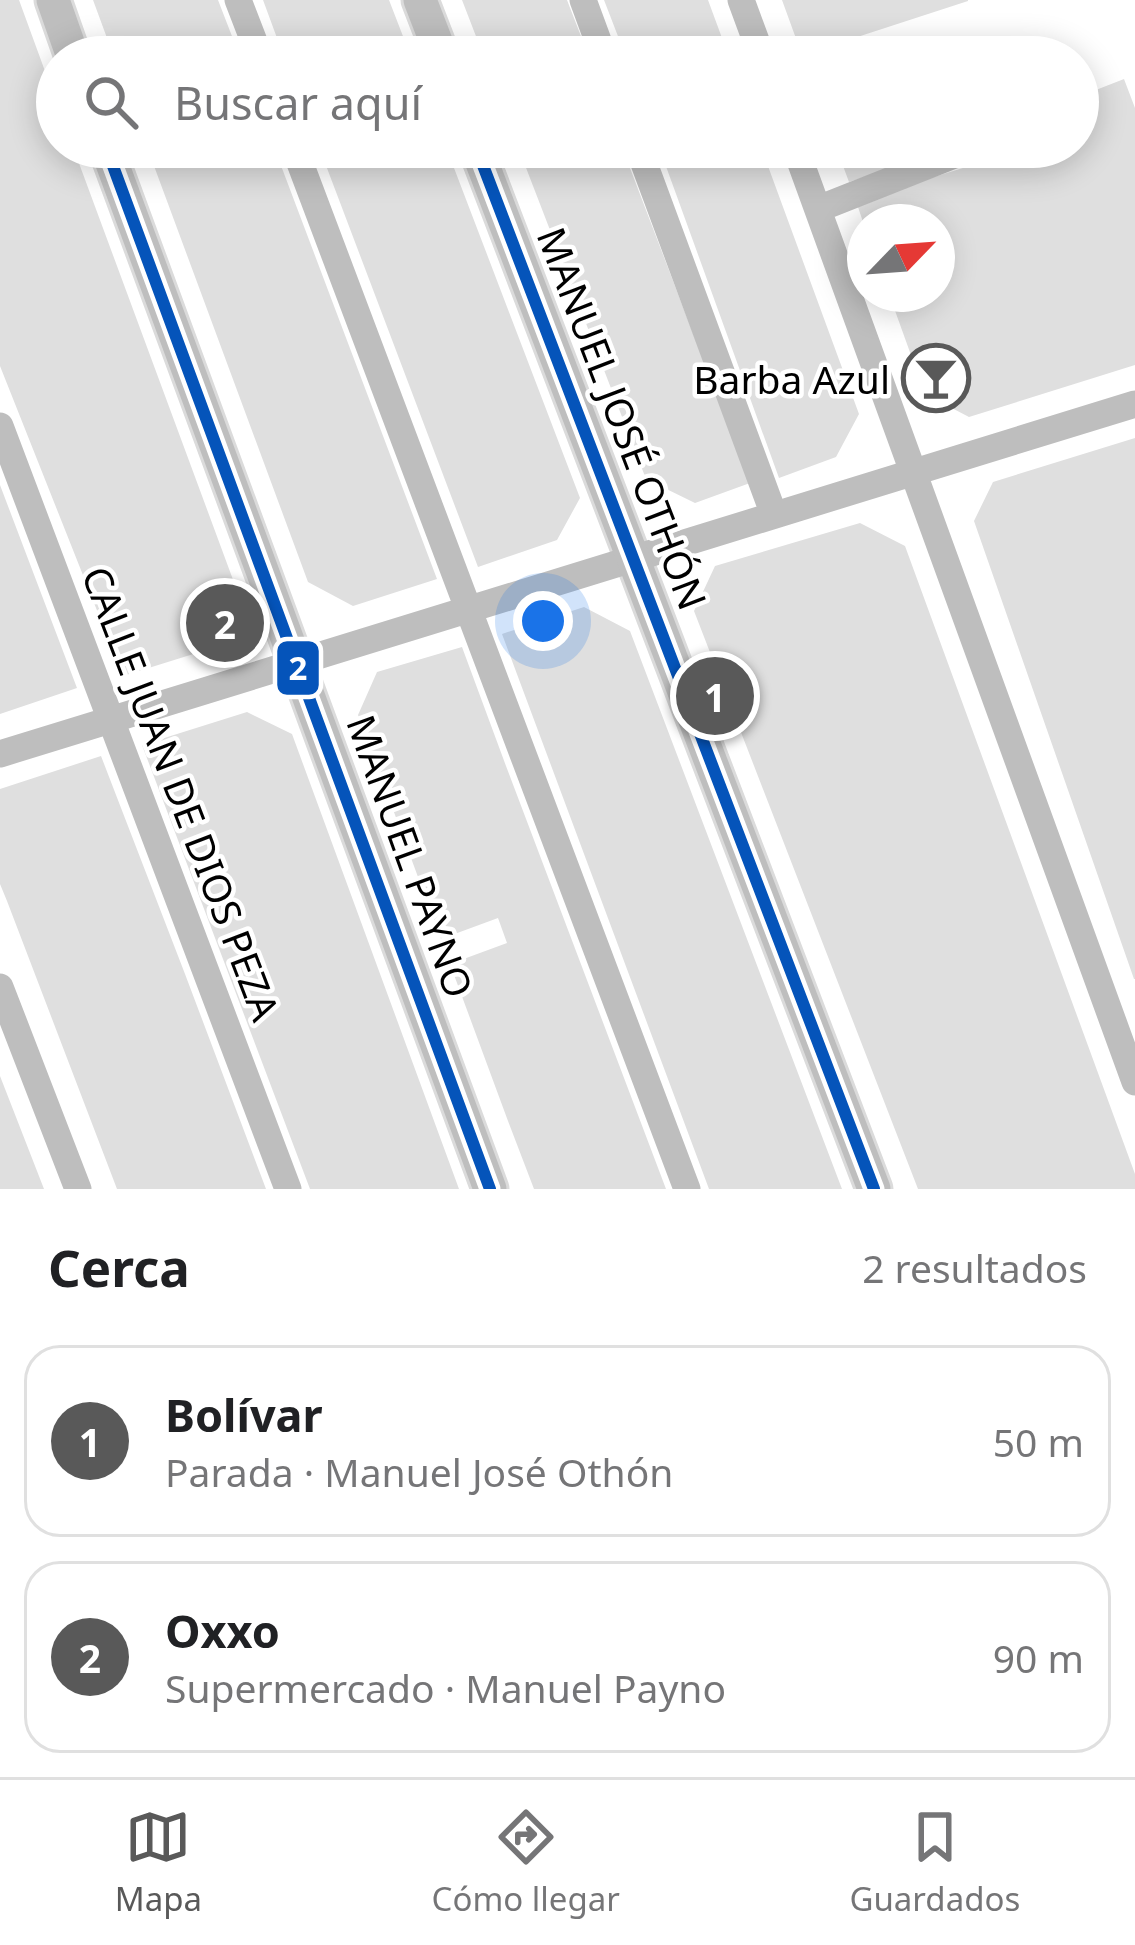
<!DOCTYPE html>
<html lang="es">
<meta charset="utf-8">
<style>
:root{--surface:#fff;--page:#f6f6f6;--text:#202124;--muted:#757577;--line:#e0e0e0;--accent:#595959}
body{margin:0;font-family:"Noto Sans",sans-serif;background:var(--page);color:var(--text)}
.compass{position:absolute;left:847px;top:204px;width:108px;height:108px;border-radius:50%;background:var(--surface);box-shadow:0 6px 30px #0003;rotate:65deg}
.you{position:absolute;left:543px;top:621px;width:42px;height:42px;margin:-30px;border:9px solid #fff;border-radius:50%;background:#1a73e8;box-shadow:0 0 0 18px #1a73e833}
.badge{display:grid;place-items:center;width:78px;height:78px;border-radius:50%;background:var(--accent);color:#fff;font-size:39px;font-weight:700}
.pin{position:absolute;translate:-50% -50%;border:6px solid #fff;box-shadow:0 3px 12px #0006}
.list{margin:0;padding:0;list-style:none}
h2{display:flex;justify-content:space-between;align-items:center;height:156px;margin:0;padding:0 48px;font-size:51px}
h2 small{font-size:39px;font-weight:400;color:var(--muted)}
.list li{display:grid;grid-template-columns:78px 1fr auto;gap:36px;align-items:center;box-sizing:border-box;height:192px;margin:0 24px 24px;padding:0 24px;border:3px solid var(--line);border-radius:36px}
.list b{display:block;font-size:45px;white-space:nowrap}
.list p{margin:0;font-size:39px;white-space:nowrap;color:var(--muted)}
.list em{font-size:39px;font-style:normal;color:var(--muted)}
.icon{flex:none;width:66px;height:66px;fill:none;stroke:currentColor;stroke-width:2;stroke-linecap:round;stroke-linejoin:round}
.map{position:relative;flex:none;width:1135px;height:1189px;overflow:hidden}
.search{position:absolute;background:var(--surface);box-shadow:0 6px 30px #0003;left:36px;right:36px;top:36px;height:132px;display:flex;align-items:center;gap:30px;box-sizing:border-box;padding:0 42px;border-radius:66px;color:var(--muted);font-size:45px}
.sheet{height:588px;background:var(--surface)}
nav{display:flex;justify-content:space-around;align-items:center;box-sizing:border-box;height:168px;border-top:3px solid var(--line);background:var(--surface);font-size:33px;color:var(--muted)}
nav a{display:grid;justify-items:center;gap:6px}
nav .on{color:var(--accent)}
.map>svg:first-child{display:block}
.building{fill:#dfdfdf}
.lines{fill:none;stroke-linecap:round;stroke-linejoin:round}
.major-casing{stroke:#dbdbdb;stroke-width:39}
.minor{stroke:#bebebe;stroke-width:27}
.major{stroke:#bebebe;stroke-width:33}
.bus-1-casing{stroke:#fff;stroke-width:21}
.bus-1{stroke:#0554ba;stroke-width:12}
.labels{text-anchor:middle;dominant-baseline:central;stroke-width:9;stroke-linejoin:round;paint-order:stroke}
.poi-label{font-size:39px;fill:#000;stroke:#fff;text-anchor:end}
.street-label{font-size:39px;fill:#000;stroke:#fff}
.line-badge{stroke:#fff;stroke-width:4.5}
.badge-label{font-size:33px;text-anchor:middle;font-weight:bold;fill:#fff}
</style>
<div class="map">
<svg width="1135" height="1189" viewBox="0 0 1135 1189">
<rect width="100%" height="100%" fill="#fff"/>
<path class="building" d="M0 0H19L57 104V147H73L242 604 219 646 123 676 0 366Z
M93 0H218L240 57H114Z
M263 0H389L411 57H284Z
M462 0H567L589 57H484Z
M604 0H708L729 57H626Z
M782 0H968V1L802 55Z
M1124 79 1135 108V365L969 417 925 394 889 294H937V222H863L856 201 1031 147H1078V97Z
M147 147H274L437 579 353 606 308 582Z
M319 147H446L580 498 557 540 478 567Z
M518 147H622L750 483 695 503 646 479Z
M659 147H761L859 414 836 457 779 478Z
M836 147H955L849 182Z
M1135 438V979H1134L974 521 993 482Z
M0 485 77 688 0 714Z
M860 523 905 546 1135 1174V1189H918L694 611 715 566Z
M584 607 630 631 842 1189H709L502 634Z
M462 647 506 766 666 1189H534L508 1121 450 964 507 943 498 918 441 939 358 715 377 672Z
M247 712 292 734 459 1189H310L142 745Z
M101 756 185 974 266 1189H117L7 901 0 884V789Z
M0 1076 44 1189H0Z"/>
<g class="lines">
<g class="major-casing">
<path id="major" d="M53 0 73 57
M420 0 442 57
M106 147 490 1189
M476 147 874 1189"/>
</g>
<path class="minor" d="M238 0 260 57
M583 0 604 57
M741 0 762 57
M294 147 687 1189
M638 147 774 515
M795 147 1135 1082
M818 209 967 150
M0 426 288 1189
M0 754 1135 404
M0 987 78 1189"/>
<use href="#major" class="major"/>
<g class="bus-1-casing">
<path id="bus-1" d="M106 147 490 1189
M476 147 874 1189"/>
</g>
<use href="#bus-1" class="bus-1"/>
</g>
<defs>
<g id="bar-ring" transform="scale(3.45)"><circle r="9.5" fill="#fff" stroke="#595959" stroke-width="1.5"/><path d="M-6-5H6L.8 .8V4.5H3.5V6h-7V4.5H-.8V.8Z" fill="#595959"/></g>
</defs>
<g fill-rule="evenodd">
<use href="#bar-ring" x="936" y="378"/>
</g>
<g class="labels">
<g class="poi-label">
<text x="890" y="378">Barba Azul</text>
</g>
<g class="street-label">
<text transform="translate(623 418) rotate(69)">MANUEL JOSÉ OTHÓN</text>
<text transform="translate(182 793) rotate(69)">CALLE JUAN DE DIOS PEZA</text>
<text transform="translate(411 856) rotate(70)">MANUEL PAYNO</text>
</g>
</g>
<rect class="line-badge" x="275" y="639" width="46" height="58" rx="12" fill="#0554ba"/>
<g class="badge-label">
<text x="298" y="680">2</text>
</g>
</svg>
<svg class="compass" viewBox="-18 -18 36 36"><path d="M0-13l5 13h-10z" fill="#e53935"/><path d="M0 13l5-13h-10z" fill="#757577"/></svg>
<div class="you"></div>
<div class="pin badge" style="left:715px;top:696px">1</div>
<div class="pin badge" style="left:225px;top:623px">2</div>
<div class="search"><svg class="icon" aria-label="search" viewBox="0 0 24 24"><circle cx="10" cy="10" r="6"/><path d="M15 15l6 6"/></svg>Buscar aquí</div>
</div>
<section class="sheet">
<h2>Cerca<small>2 resultados</small></h2>
<ul class="list">
<li><span class="badge">1</span><div><b>Bolívar</b><p>Parada · Manuel José Othón</p></div><em>50 m</em></li>
<li><span class="badge">2</span><div><b>Oxxo</b><p>Supermercado · Manuel Payno</p></div><em>90 m</em></li>
</ul>
</section>
<nav>
<a class="on"><svg class="icon" aria-label="map" viewBox="0 0 24 24"><path d="M3 6l6-2 6 2 6-2v14l-6 2-6-2-6 2zM9 4v14M15 6v14"/></svg>Mapa</a>
<a><svg class="icon" aria-label="directions" viewBox="0 0 24 24"><path d="M12 3l9 9-9 9-9-9zM9 14v-3h6M13 9l2 2-2 2"/></svg>Cómo llegar</a>
<a><svg class="icon" aria-label="saved" viewBox="0 0 24 24"><path d="M7 4h10v16l-5-4-5 4z"/></svg>Guardados</a>
</nav>
